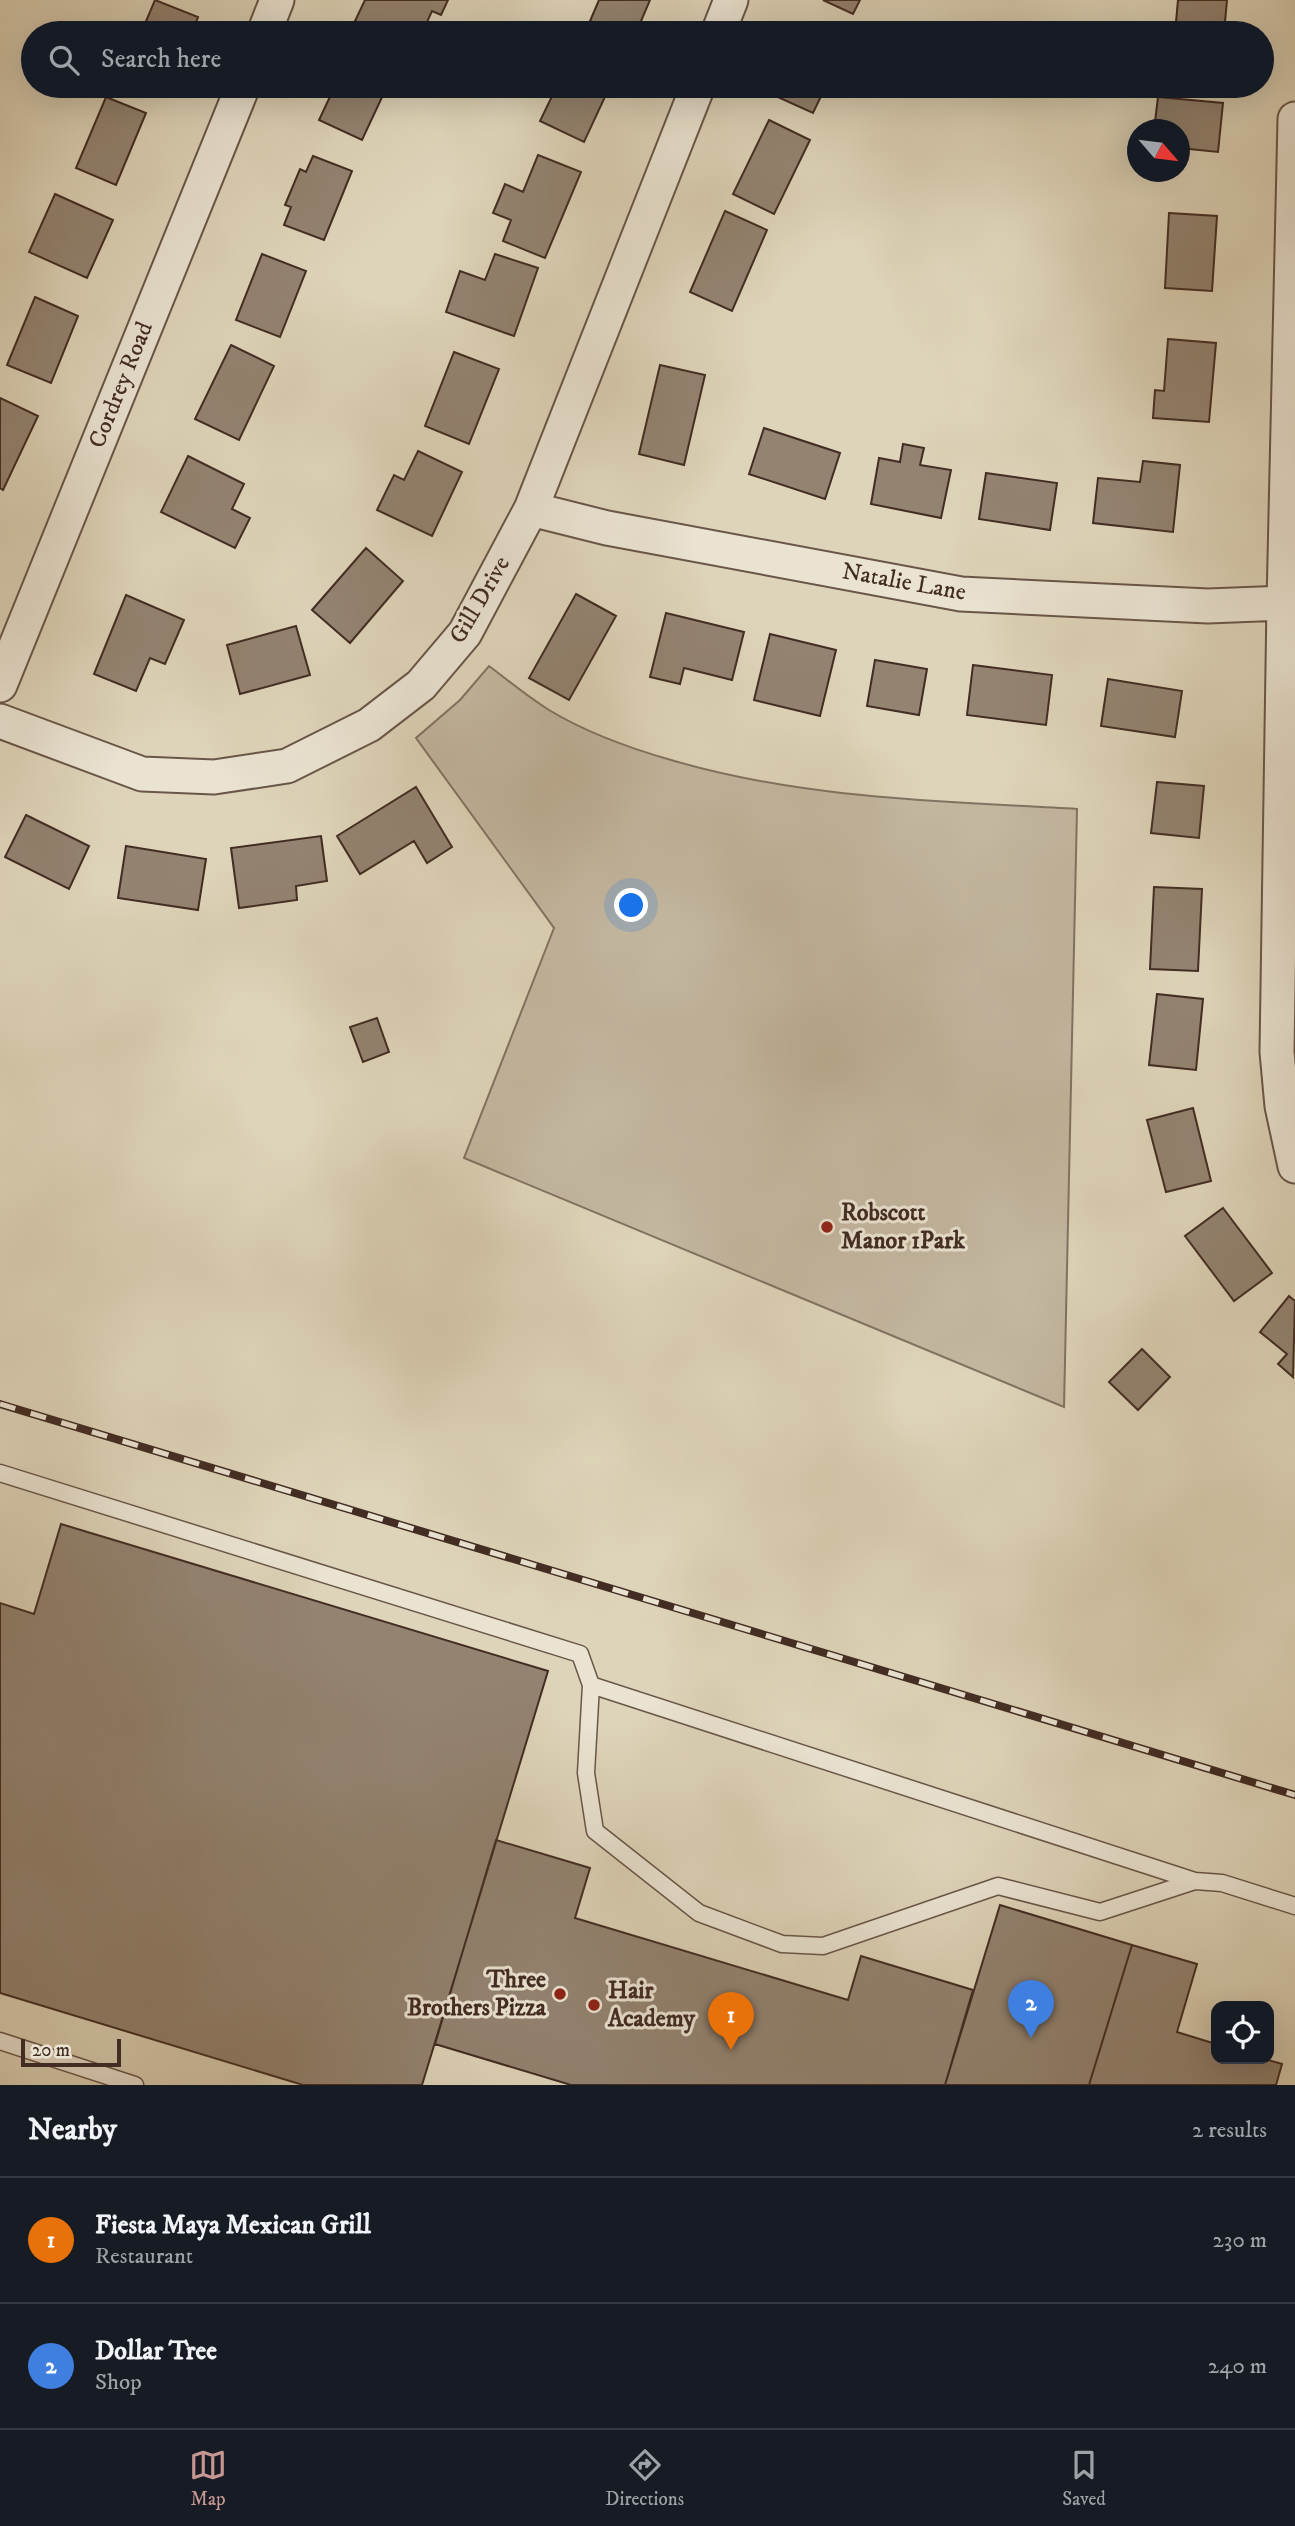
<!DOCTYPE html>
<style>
:root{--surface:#171b24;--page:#20242c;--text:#f1f3f6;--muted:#9ea1a6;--line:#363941;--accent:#c59692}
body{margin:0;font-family:"IM FELL DW Pica",serif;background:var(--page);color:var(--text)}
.controls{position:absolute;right:21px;bottom:21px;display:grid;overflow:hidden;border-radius:14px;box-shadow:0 7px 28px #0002}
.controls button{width:63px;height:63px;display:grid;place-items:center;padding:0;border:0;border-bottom:2px solid var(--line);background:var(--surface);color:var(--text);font:35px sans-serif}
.compass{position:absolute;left:1127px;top:119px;width:63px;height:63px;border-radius:50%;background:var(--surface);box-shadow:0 7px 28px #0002;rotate:118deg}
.scale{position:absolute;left:21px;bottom:18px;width:100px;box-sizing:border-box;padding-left:7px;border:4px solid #422c23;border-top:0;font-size:19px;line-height:24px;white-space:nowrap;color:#422c23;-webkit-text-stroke:5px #eae3d2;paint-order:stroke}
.you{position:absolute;left:632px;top:906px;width:24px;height:24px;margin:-18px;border:5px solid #fff;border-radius:50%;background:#1a73e8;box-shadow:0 0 0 10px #1a73e833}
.badge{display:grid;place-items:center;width:46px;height:46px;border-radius:50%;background:var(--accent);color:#fff;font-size:23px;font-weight:700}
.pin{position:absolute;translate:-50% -58px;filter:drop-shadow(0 2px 4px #0008)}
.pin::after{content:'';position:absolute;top:37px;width:24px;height:21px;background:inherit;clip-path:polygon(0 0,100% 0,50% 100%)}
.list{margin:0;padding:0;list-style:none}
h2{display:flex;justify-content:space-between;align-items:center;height:91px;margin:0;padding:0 28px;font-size:30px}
h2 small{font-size:23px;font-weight:400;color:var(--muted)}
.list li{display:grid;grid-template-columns:46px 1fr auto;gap:21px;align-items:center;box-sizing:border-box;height:126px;padding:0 28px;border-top:2px solid var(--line)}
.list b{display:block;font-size:26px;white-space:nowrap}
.list p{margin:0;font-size:23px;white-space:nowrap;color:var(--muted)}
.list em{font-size:23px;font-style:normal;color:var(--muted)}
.icon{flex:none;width:38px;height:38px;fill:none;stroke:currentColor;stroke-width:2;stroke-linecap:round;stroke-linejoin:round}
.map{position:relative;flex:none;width:1295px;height:2085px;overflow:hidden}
.search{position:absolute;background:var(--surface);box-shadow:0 7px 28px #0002;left:21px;right:21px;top:21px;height:77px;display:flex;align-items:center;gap:18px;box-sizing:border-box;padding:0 24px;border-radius:38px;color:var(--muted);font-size:26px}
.sheet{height:343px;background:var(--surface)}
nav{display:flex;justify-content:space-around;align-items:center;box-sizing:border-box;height:98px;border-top:2px solid var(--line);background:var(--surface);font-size:19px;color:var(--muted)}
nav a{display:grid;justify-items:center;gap:4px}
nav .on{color:var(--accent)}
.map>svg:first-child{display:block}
.green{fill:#c3b7a0;stroke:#827262;stroke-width:2}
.building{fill:#938371;stroke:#422c23;stroke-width:2}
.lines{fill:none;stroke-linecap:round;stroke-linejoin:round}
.lane-casing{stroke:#695648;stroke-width:19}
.street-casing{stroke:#695648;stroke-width:37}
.lane{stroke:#eae3d2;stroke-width:16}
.street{stroke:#eae3d2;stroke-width:33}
.rail-casing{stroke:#422c23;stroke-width:8}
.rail{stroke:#eae3d2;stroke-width:5;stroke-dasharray:16;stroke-linecap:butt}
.poi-dot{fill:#8f2418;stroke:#eae3d2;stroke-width:2.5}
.labels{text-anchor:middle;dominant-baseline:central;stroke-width:6;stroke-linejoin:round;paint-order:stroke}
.street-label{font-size:24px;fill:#422c23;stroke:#eae3d2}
.poi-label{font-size:24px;font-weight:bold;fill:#422c23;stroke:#eae3d2;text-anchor:start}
</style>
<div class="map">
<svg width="1295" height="2085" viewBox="0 0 1295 2085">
<rect width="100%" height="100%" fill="#ded4b9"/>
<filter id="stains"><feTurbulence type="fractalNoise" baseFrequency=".00286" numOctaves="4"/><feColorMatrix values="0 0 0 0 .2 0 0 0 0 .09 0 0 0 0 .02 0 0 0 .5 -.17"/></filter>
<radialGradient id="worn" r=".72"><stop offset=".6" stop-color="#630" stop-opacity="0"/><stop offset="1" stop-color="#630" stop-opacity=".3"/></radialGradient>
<path class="green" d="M489 666C509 681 528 697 549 710 587 733 629 748 671 760 803 799 941 801 1077 809L1064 1407 464 1158 554 928 416 738 460 700Z"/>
<path class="building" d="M155 0 198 17 192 33H141Z
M365 0H448L441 15 432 11 422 33H382L355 21Z
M599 0H650L636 33H620L590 21Z
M823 0H860L853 14Z
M1178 0H1227L1224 33H1175Z
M335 86H369L384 93 362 140 319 120Z
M557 86H610L584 142 540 121Z
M773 86H826L813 113 769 93Z
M106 97 146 113 116 185 76 168Z
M1158 97 1223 103 1218 152 1180 148V130H1154Z
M769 120 810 140 774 214 733 194Z
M538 155 581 172 545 258 503 241 511 220 493 213 505 184 523 192Z
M313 156 352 171 324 240 284 225 291 207 285 205 300 169 306 172Z
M55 194 113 220 87 278 29 252Z
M725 211 767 230 732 311 690 292Z
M1169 213 1217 216 1212 291 1165 288Z
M262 254 306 271 280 337 236 320Z
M495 254 538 268 514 336 446 312 460 271 485 280Z
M35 297 78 316 51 383 7 365Z
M1168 339 1216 343 1209 422 1153 418 1155 390 1164 391Z
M231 345 274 366 239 440 195 419Z
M454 352 499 369 469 444 425 426Z
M660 365 705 375 684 465 639 454Z
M0 398 38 416 3 490 0 488Z
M764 428 840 453 825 499 749 474Z
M903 444 924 448 920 465 951 470 941 518 871 504 879 458 900 462Z
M418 451 462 472 432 536 377 510 394 475 404 480Z
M188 456 244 484 232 509 250 518 235 548 161 512Z
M1143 461 1180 465 1173 532 1093 523 1098 478 1140 482Z
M986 473 1057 483 1050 530 979 519Z
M366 548 403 581 350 643 312 610Z
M576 594 616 616 569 700 529 678Z
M126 595 184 620 165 664 150 658 136 691 94 674Z
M666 613 744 632 732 680 684 668 680 684 650 677Z
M296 626 310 675 240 694 227 645Z
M770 634 836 650 820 716 754 700Z
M875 660 927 669 919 715 867 706Z
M973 665 1052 675 1046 725 967 715Z
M1108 679 1182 691 1175 737 1101 726Z
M1157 782 1204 786 1199 838 1151 833Z
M416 787 452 847 427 863 414 841 360 874 337 836Z
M26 815 89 846 69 889 5 857Z
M321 836 327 881 296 886 297 900 239 908 231 848Z
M126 846 206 859 198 910 118 898Z
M1154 887 1202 889 1198 971 1150 969Z
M1157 994 1203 999 1196 1070 1149 1065Z
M377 1018 389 1052 363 1062 350 1027Z
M1193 1108 1211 1181 1166 1192 1147 1120Z
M1223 1208 1272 1273 1234 1301 1185 1236Z
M1289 1296 1295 1301 1293 1377 1278 1364 1287 1354 1260 1332Z
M1142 1349 1170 1377 1138 1410 1109 1382Z
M61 1524 548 1671 422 2085H303L0 1993V1603L34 1614Z
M496 1840 590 1868 575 1918 848 2000 861 1956 973 1990 945 2085H571L435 2044Z
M1000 1905 1132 1945 1089 2085H945Z
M1132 1945 1197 1964 1177 2032 1216 2044V2059H1265L1282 2064 1276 2085H1089Z"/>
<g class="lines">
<g class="lane-casing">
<path id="lane" d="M0 1473 580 1654 591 1685 586 1773 595 1831 699 1913 782 1944 823 1946 998 1886 1100 1912 1195 1881 1222 1883 1295 1906
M591 1685 1195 1881
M0 2041 135 2085"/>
</g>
<g class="street-casing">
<path id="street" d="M264 33 277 0
M718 33 731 0
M1295 119 1284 603 1277 1052 1282 1106 1295 1166
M531 509 607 528 961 594 1208 606 1284 603
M0 685 243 86
M0 721 142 774 214 777 287 766 369 725 421 685 465 633 531 509 698 86"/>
</g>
<use href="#lane" class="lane"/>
<use href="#street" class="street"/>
<g class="rail-casing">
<path id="rail" d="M0 1404 1295 1795"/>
</g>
<use href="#rail" class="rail"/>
</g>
<g class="poi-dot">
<circle cx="827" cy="1227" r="7"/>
<circle cx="560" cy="1994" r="7"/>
<circle cx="594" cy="2005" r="7"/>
</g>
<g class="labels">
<g class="street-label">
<text transform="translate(121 385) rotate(-68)">Cordrey Road</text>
<text transform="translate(904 582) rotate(10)">Natalie Lane</text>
<text transform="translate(480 600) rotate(-60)">Gill Drive</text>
</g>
<g class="poi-label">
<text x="841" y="1213">Robscott<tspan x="841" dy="28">Manor 1Park</tspan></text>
<text x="546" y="1980" text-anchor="end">Three<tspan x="546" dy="28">Brothers Pizza</tspan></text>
<text x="608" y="1991">Hair<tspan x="608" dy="28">Academy</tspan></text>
</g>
</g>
<rect width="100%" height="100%" filter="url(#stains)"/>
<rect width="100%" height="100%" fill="url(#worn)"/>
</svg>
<div class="controls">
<button><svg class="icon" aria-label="locate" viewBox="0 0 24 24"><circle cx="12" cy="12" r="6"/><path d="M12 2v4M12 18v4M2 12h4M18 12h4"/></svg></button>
</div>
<svg class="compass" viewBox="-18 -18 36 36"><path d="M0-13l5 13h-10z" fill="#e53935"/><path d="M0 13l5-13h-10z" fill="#9ea1a6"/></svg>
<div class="scale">20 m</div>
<div class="you"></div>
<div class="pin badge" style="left:731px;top:2050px;background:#e8710a">1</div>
<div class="pin badge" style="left:1031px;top:2038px;background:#3f7fe0">2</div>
<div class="search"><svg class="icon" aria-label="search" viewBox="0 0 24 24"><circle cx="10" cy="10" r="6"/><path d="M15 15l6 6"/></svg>Search here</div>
</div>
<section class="sheet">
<h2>Nearby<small>2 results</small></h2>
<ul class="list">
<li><span class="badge" style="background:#e8710a">1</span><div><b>Fiesta Maya Mexican Grill</b><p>Restaurant</p></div><em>230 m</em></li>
<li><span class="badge" style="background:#3f7fe0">2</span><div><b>Dollar Tree</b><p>Shop</p></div><em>240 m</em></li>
</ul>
</section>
<nav>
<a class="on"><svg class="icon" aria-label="map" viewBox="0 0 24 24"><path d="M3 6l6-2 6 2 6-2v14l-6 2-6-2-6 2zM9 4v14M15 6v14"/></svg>Map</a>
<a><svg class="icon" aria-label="directions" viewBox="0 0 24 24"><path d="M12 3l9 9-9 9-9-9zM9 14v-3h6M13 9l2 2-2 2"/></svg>Directions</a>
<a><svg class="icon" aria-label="saved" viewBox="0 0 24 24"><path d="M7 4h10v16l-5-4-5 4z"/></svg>Saved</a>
</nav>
